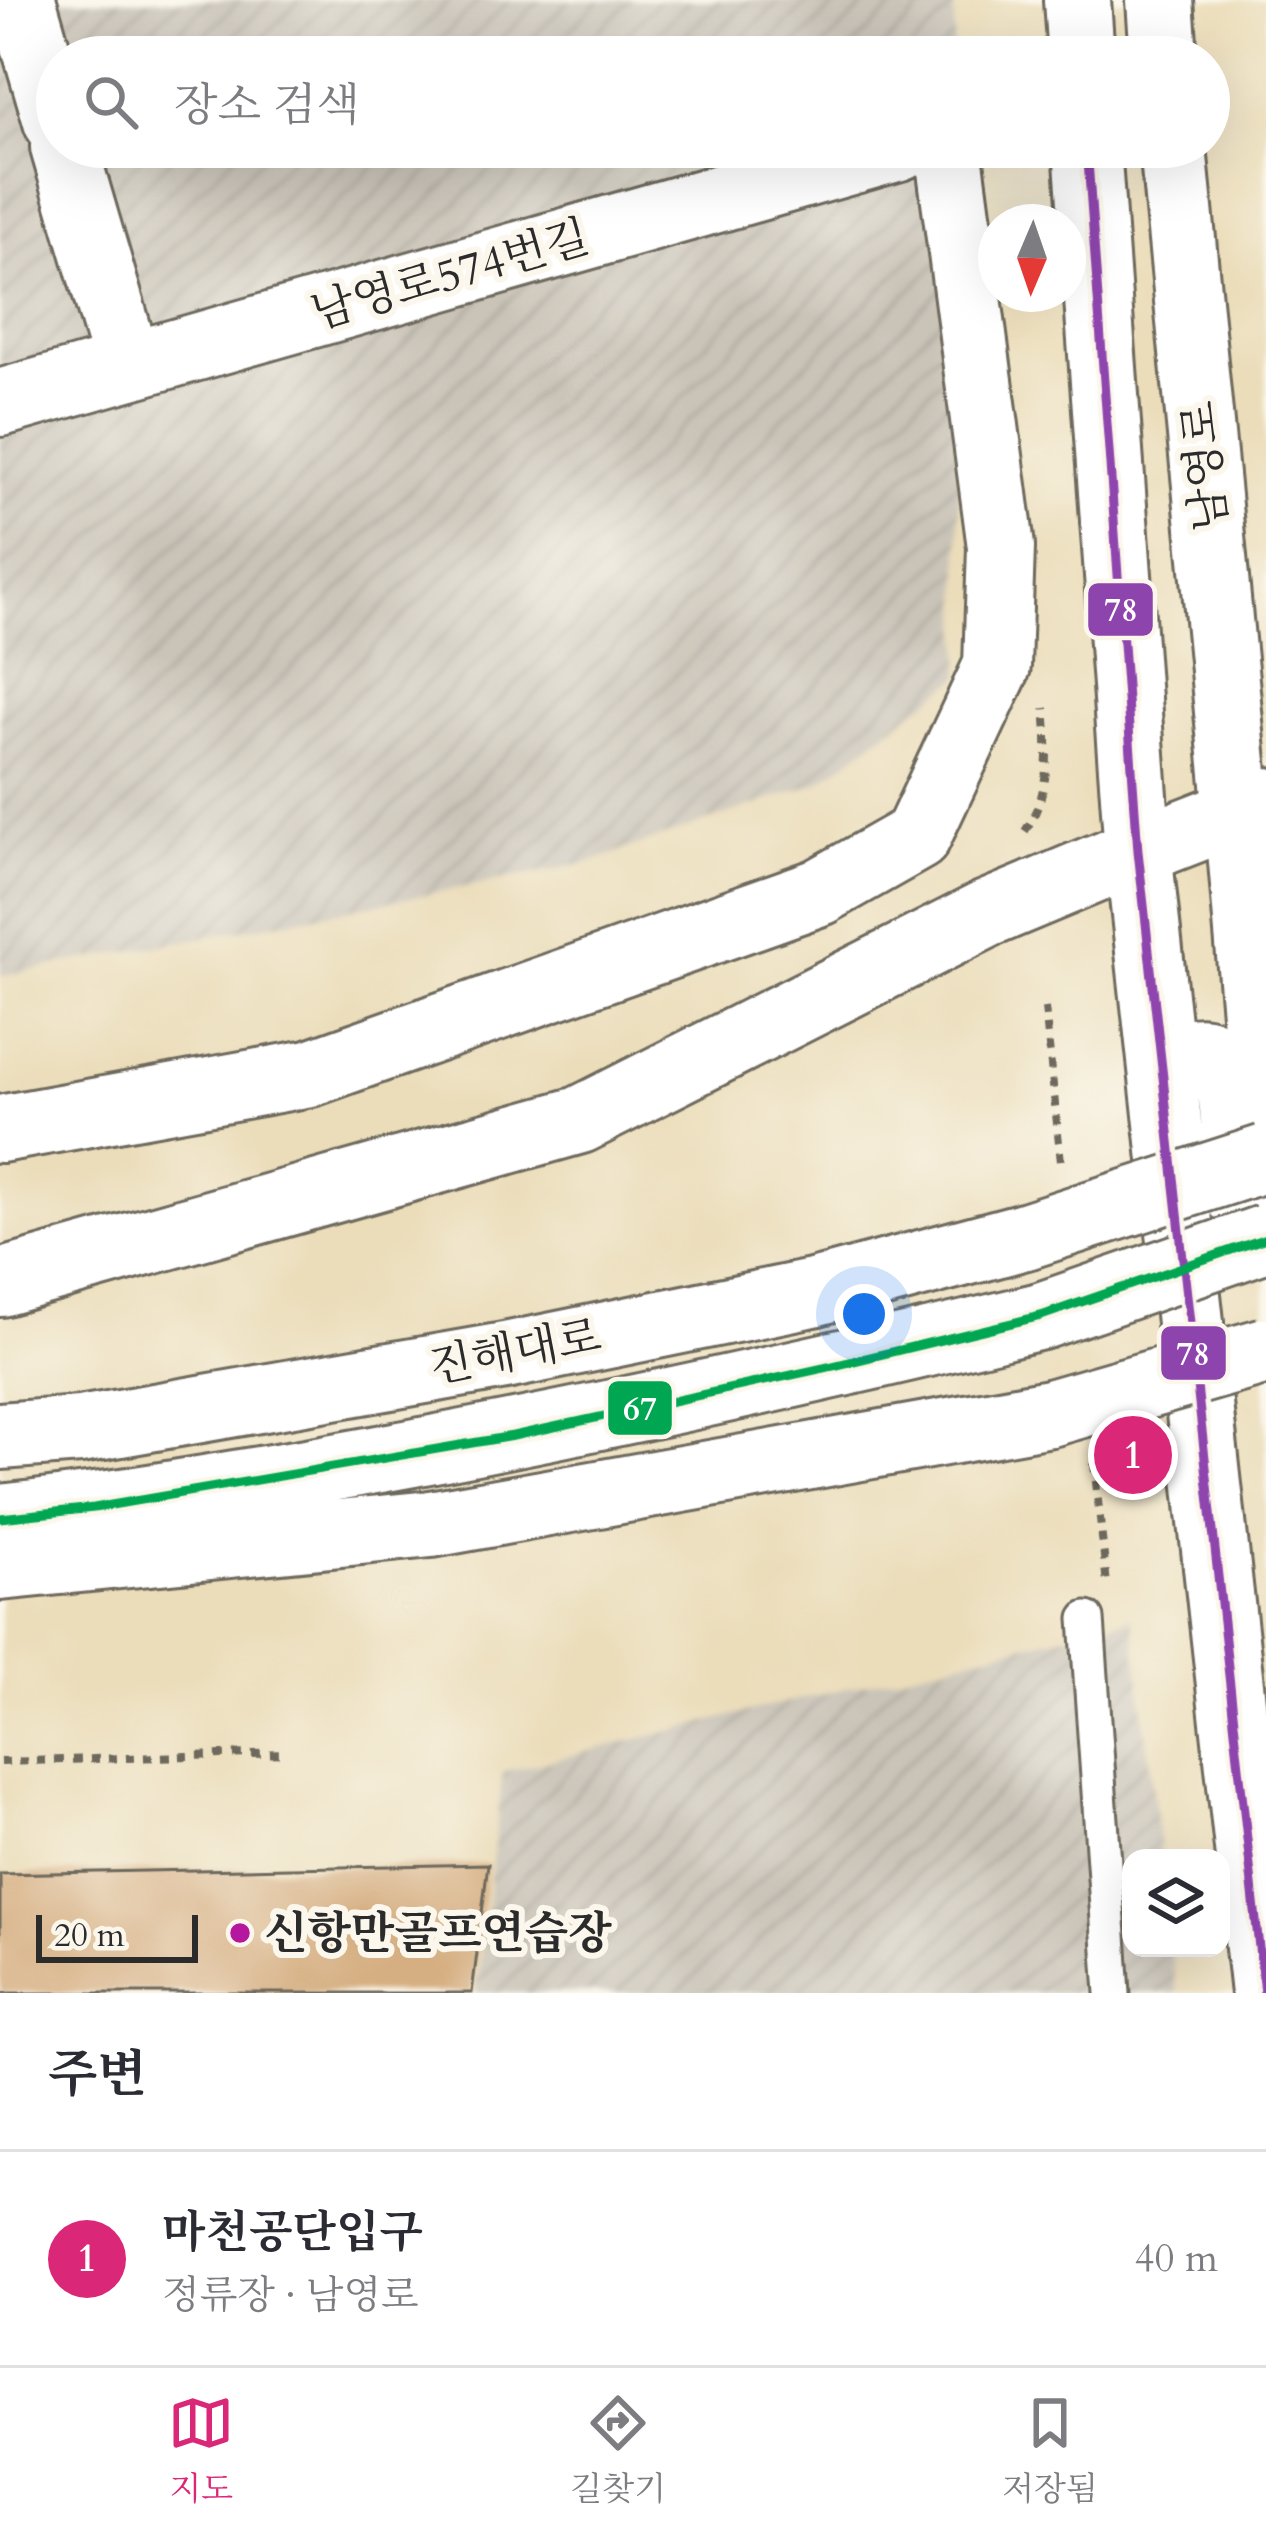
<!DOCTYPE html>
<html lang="ko">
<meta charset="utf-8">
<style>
:root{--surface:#fff;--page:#f7f7f7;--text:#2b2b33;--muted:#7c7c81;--line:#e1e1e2;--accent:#db2777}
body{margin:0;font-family:Cardo,"Noto Serif KR",serif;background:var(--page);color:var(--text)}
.controls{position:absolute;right:36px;bottom:36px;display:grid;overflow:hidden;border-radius:24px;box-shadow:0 12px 48px #0002}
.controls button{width:108px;height:108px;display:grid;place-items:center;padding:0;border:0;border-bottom:3px solid var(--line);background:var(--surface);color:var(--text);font:60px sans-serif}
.compass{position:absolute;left:978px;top:204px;width:108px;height:108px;border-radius:50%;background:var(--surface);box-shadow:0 12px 48px #0002;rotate:182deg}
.scale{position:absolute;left:36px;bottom:30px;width:162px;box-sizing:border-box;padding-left:12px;border:6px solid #2b2b2b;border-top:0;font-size:33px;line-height:42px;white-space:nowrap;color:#2b2b2b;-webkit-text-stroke:9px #fbf7ec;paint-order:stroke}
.you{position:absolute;left:864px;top:1314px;width:42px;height:42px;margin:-30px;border:9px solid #fff;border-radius:50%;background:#1a73e8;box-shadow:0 0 0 18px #1a73e833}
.badge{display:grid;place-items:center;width:78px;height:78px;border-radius:50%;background:var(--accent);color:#fff;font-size:39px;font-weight:700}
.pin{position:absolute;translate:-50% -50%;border:6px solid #fff;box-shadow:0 3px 12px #0006}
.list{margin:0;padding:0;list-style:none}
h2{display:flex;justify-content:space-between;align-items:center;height:156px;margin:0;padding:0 48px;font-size:51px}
h2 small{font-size:39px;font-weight:400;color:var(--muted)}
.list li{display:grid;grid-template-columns:78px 1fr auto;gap:36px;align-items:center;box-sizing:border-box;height:216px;padding:0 48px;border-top:3px solid var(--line)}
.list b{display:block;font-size:45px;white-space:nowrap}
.list p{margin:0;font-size:39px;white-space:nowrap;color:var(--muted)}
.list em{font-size:39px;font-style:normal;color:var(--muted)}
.icon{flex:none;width:66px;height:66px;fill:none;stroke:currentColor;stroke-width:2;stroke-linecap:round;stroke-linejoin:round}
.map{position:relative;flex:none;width:1266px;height:1993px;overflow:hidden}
.search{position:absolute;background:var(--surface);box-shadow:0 12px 48px #0002;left:36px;right:36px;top:36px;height:132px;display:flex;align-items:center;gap:30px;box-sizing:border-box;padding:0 42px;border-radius:66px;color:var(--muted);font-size:45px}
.sheet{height:372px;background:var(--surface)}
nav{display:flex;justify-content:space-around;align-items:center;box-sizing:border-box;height:168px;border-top:3px solid var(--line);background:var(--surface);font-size:33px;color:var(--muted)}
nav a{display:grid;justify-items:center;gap:6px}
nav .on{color:var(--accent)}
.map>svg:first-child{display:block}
.industrial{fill:url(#industrial-furrows)}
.building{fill:#d5ae81}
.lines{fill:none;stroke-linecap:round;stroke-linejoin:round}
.lane-casing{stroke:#6e695d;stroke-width:39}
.street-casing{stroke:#6e695d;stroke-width:72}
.secondary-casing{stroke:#6e695d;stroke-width:72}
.primary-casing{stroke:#6e695d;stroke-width:72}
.highway-casing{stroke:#6e695d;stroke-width:72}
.path{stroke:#6e695d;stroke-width:8;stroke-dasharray:9 9;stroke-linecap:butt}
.lane{stroke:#fff;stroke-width:33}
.street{stroke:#fff;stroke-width:66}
.secondary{stroke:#fff;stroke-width:66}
.primary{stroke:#fff;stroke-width:66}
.highway{stroke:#fff;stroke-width:66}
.highway-bridge-casing{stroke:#6e695d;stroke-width:72;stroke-linecap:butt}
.highway-bridge{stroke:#fff;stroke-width:66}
.bus-1-casing{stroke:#fbf7ec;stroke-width:18}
.bus-2-casing{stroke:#fbf7ec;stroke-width:18}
.bus-1{stroke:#8e44ad;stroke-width:9}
.bus-2{stroke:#00a651;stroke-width:9}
.poi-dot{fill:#b5179e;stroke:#fbf7ec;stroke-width:4.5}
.labels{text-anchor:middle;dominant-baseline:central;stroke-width:12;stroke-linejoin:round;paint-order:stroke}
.street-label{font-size:45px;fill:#2b2b2b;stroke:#fbf7ec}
.poi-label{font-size:45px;font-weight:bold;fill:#2b2b2b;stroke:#fbf7ec;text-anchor:start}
.line-badge{stroke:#fbf7ec;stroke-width:4.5}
.badge-label{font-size:33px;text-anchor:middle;font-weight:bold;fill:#fff}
</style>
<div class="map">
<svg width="1266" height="1993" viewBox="0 0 1266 1993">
<defs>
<pattern id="industrial-furrows" width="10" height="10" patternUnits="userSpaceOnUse" patternTransform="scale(3)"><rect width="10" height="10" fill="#c9c3b8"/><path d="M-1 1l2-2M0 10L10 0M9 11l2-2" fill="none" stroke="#ada89e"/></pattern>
</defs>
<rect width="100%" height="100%" fill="#fbf7ec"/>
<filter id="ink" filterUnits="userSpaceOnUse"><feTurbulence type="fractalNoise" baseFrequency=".00833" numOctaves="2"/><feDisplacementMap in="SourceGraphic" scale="24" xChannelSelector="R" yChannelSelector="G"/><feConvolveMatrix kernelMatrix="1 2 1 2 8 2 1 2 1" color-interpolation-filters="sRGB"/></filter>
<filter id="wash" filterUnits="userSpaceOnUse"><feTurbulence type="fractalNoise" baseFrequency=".004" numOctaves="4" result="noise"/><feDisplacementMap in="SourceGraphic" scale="48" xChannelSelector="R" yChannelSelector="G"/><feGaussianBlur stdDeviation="2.7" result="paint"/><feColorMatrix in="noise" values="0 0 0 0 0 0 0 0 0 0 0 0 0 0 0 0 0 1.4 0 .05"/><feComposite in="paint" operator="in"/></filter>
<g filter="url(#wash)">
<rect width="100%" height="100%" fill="#ebddba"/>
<path class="industrial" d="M0 0H954V57H57V147H955L961 676 816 784 584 864 0 976Z
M1133 1618 1161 1858H1131V1948H1171L1177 1993H476L503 1772Z"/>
<g id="blocks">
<path class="building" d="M488 1864 472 1993H0V1874Z"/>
</g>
</g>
<g filter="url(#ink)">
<use href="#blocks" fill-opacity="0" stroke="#6e695d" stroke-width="3"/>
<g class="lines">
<g class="lane-casing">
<path id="lane" d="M1087 1619 1113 1993"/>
</g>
<g class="street-casing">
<path id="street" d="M22 0 57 121
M64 147 128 366
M0 403 899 147
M0 1129 310 1073 820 892 917 837 997 666 1001 547 948 147"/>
</g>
<g class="secondary-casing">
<path id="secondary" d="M1077 0 1081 57
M1160 0 1164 57
M1087 147 1138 851 1266 801
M1173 147 1238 814"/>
</g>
<g class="primary-casing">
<path id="primary" d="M1238 814 1266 1144
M1138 851 1264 1993
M1163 1067C1247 1002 1233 1144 1236 1192L1266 1211"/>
</g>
<g class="highway-casing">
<path id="highway" d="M0 1283 580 1120 987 914 1138 851
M0 1436 80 1430 505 1356 813 1293 1025 1236
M0 1518C103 1507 205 1489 307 1472 554 1429 798 1375 1041 1316
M0 1567 431 1524 1050 1413"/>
</g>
<path class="path" d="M1025 831C1050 795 1049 750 1045 708
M1045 1008 1061 1162
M1094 1463 1107 1585
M0 1762 284 1753"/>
<use href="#lane" class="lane"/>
<use href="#street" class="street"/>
<use href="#secondary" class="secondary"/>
<use href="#primary" class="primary"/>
<use href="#highway" class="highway"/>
<g class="highway-bridge-casing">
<path id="highway-bridge" d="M1025 1236 1266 1158
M1041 1316 1266 1238
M1050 1413 1266 1351"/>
</g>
<use href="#highway-bridge" class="highway-bridge"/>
<g class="bus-1-casing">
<path id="bus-1" d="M1087 147 1138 851 1264 1993"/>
</g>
<g class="bus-2-casing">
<path id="bus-2" d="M0 1518 94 1508 513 1436 833 1366 1041 1316 1266 1238"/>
</g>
<use href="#bus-1" class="bus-1"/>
<use href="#bus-2" class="bus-2"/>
</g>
</g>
<circle class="poi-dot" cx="240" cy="1933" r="12"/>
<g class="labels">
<g class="street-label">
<text transform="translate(450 275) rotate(-16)">남영로574번길</text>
<text transform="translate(1205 466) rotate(-96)">남영로</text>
<text transform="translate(515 1352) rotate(-11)">진해대로</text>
</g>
<g class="poi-label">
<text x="264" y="1933">신항만골프연습장</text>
</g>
</g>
<g class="line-badge">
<rect x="1086" y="581" width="69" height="57" rx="12" fill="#8e44ad"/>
<rect x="1159" y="1324" width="69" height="58" rx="12" fill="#8e44ad"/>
<rect x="606" y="1379" width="68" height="58" rx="12" fill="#00a651"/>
</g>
<g class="badge-label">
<text x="1121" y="621">78</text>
<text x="1193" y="1365">78</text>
<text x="640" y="1420">67</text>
</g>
</svg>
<div class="controls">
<button><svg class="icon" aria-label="layers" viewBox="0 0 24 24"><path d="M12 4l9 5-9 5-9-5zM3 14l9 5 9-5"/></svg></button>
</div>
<svg class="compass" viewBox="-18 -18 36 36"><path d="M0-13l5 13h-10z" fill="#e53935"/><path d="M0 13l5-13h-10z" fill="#7c7c81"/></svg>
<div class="scale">20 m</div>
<div class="you"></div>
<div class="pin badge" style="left:1133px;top:1455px">1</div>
<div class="search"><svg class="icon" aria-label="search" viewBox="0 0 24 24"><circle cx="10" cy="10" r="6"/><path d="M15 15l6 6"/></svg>장소 검색</div>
</div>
<section class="sheet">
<h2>주변<small></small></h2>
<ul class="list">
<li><span class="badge">1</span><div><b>마천공단입구</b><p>정류장 · 남영로</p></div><em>40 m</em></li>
</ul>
</section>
<nav>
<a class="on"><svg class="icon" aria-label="map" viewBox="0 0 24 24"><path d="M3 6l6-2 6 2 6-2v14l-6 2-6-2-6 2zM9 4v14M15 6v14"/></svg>지도</a>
<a><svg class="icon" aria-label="directions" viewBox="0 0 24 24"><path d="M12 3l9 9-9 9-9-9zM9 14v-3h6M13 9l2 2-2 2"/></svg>길찾기</a>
<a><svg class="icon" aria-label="saved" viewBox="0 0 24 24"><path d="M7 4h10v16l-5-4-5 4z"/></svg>저장됨</a>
</nav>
